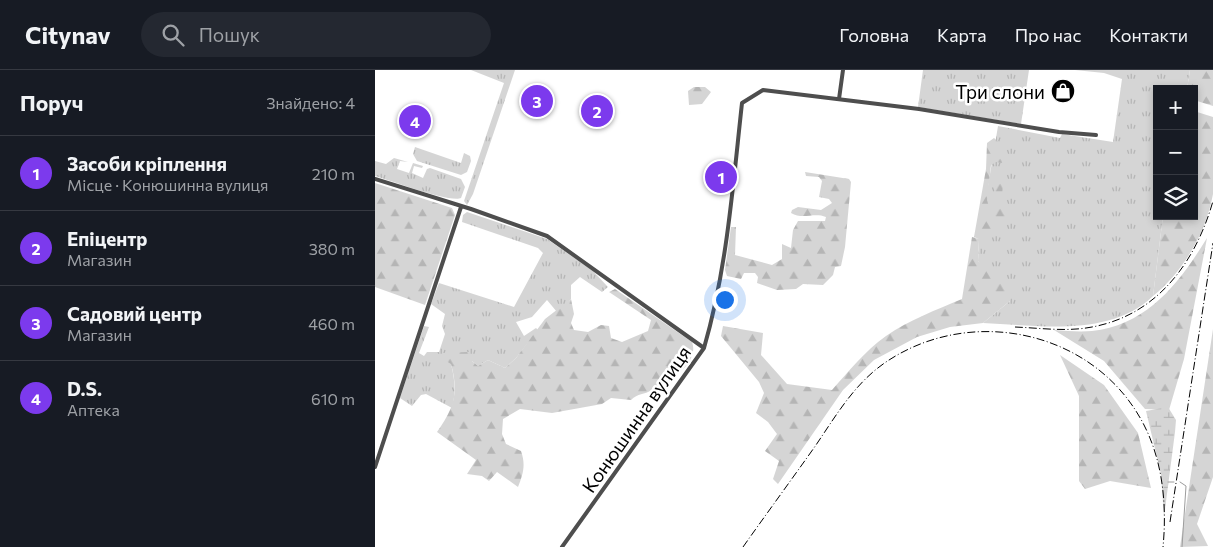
<!DOCTYPE html>
<html lang="uk">
<meta charset="utf-8">
<style>
:root{--surface:#171b24;--page:#242831;--text:#f1f3f6;--muted:#9ea1a6;--line:#363941;--accent:#7c3aed}
body{margin:0;font-family:Commissioner,sans-serif;background:var(--page);color:var(--text)}
.controls{position:absolute;right:15px;top:15px;display:grid;overflow:hidden;border-radius:0px;box-shadow:0 2px 8px #0003}
.controls button{width:45px;height:45px;display:grid;place-items:center;padding:0;border:0;border-bottom:1px solid var(--line);background:var(--surface);color:var(--text);font:25px sans-serif}
.you{position:absolute;left:349px;top:229px;width:18px;height:18px;margin:-12px;border:4px solid #fff;border-radius:50%;background:#1a73e8;box-shadow:0 0 0 8px #1a73e833}
.badge{display:grid;place-items:center;width:32px;height:32px;border-radius:50%;background:var(--accent);color:#fff;font-size:16px;font-weight:700}
.pin{position:absolute;translate:-50% -50%;border:2px solid #fff;box-shadow:0 1px 5px #0006}
.list{margin:0;padding:0;list-style:none}
h2{display:flex;justify-content:space-between;align-items:center;height:65px;margin:0;padding:0 20px;font-size:21px}
h2 small{font-size:16px;font-weight:400;color:var(--muted)}
.list li{display:grid;grid-template-columns:32px 1fr auto;gap:15px;align-items:center;box-sizing:border-box;height:75px;padding:0 20px;border-top:1px solid var(--line)}
.list b{display:block;font-size:19px;white-space:nowrap}
.list p{margin:0;font-size:16px;white-space:nowrap;color:var(--muted)}
.list em{font-size:16px;font-style:normal;color:var(--muted)}
.icon{flex:none;width:28px;height:28px;fill:none;stroke:currentColor;stroke-width:2;stroke-linecap:round;stroke-linejoin:round}
.map{position:relative;flex:none;width:838px;height:477px;overflow:hidden}
header{display:flex;align-items:center;gap:30px;box-sizing:border-box;height:70px;padding:0 25px;background:var(--surface);border-bottom:1px solid var(--line)}
header strong{font-size:24px}
nav{display:flex;gap:28px;margin-inline-start:auto;font-size:18px}
.search{width:350px;height:45px;background:var(--page);display:flex;align-items:center;gap:12px;box-sizing:border-box;padding:0 18px;border-radius:28px;color:var(--muted);font-size:19px}
main{display:flex}
aside{flex:1;background:var(--surface)}
.map>svg:first-child{display:block}
.grass{fill:url(#grass-tufts)}
.forest{fill:url(#forest-firs)}
.wetland{fill:url(#wetland-marsh)}
.lines{fill:none;stroke-linecap:round;stroke-linejoin:round}
.stream{stroke:#9c9c9c;stroke-width:1}
.minor{stroke:#4e4e4e;stroke-width:4}
.rail{stroke:#000;stroke-width:1;stroke-dasharray:8 2.5 1 2.5;stroke-linecap:butt}
.labels{text-anchor:middle;dominant-baseline:central;stroke-width:5;stroke-linejoin:round;paint-order:stroke}
.poi-label{font-size:19px;fill:#000;stroke:#fff;text-anchor:end}
.street-label{font-size:19px;fill:#000;stroke:#fff}
</style>
<header>
<strong>Citynav</strong>
<div class="search"><svg class="icon" aria-label="search" viewBox="0 0 24 24"><circle cx="10" cy="10" r="6"/><path d="M15 15l6 6"/></svg>Пошук</div>
<nav><a>Головна</a><a>Карта</a><a>Про нас</a><a>Контакти</a></nav>
</header>
<main>
<aside>
<h2>Поруч<small>Знайдено: 4</small></h2>
<ul class="list">
<li><span class="badge">1</span><div><b>Засоби кріплення</b><p>Місце · Конюшинна вулиця</p></div><em>210 m</em></li>
<li><span class="badge">2</span><div><b>Епіцентр</b><p>Магазин</p></div><em>380 m</em></li>
<li><span class="badge">3</span><div><b>Садовий центр</b><p>Магазин</p></div><em>460 m</em></li>
<li><span class="badge">4</span><div><b>D.S.</b><p>Аптека</p></div><em>610 m</em></li>
</ul>
</aside>
<div class="map">
<svg width="838" height="477" viewBox="0 0 838 477">
<defs>
<pattern id="grass-tufts" width="24" height="20" patternUnits="userSpaceOnUse" patternTransform="scale(1.25)"><rect width="24" height="20" fill="#d5d5d5"/><path d="M3 7l-1-3M5 7V3M7 7l1-3M15 17l-1-3M17 17v-4M19 17l1-3" fill="none" stroke="#b5b5b5"/></pattern>
<pattern id="forest-firs" width="22" height="20" patternUnits="userSpaceOnUse" patternTransform="scale(1.25)"><rect width="22" height="20" fill="#d5d5d5"/><path d="M5 1l3.5 6h-7zM16 11l3.5 6h-7z" fill="#b5b5b5"/></pattern>
<pattern id="wetland-marsh" width="20" height="14" patternUnits="userSpaceOnUse" patternTransform="scale(1.25)"><rect width="20" height="14" fill="#d5d5d5"/><path d="M1 5h8M5 5V1M11 12h8M15 12V8" fill="none" stroke="#b5b5b5"/></pattern>
</defs>
<rect width="100%" height="100%" fill="#fff"/>
<path class="grass" d="M96 0H140L98 124 92 135 89 131 129 13Z
M548 0H654L646 54 543 37Z
M700 0H815L812 19H782V146H788L778 226C735 268 662 255 608 253L635 231 603 191 604 170 623 56 685 68 687 64 738 72 747 9 729 3Z
M40 77 86 93 89 83 95 86 96 91 92 102 86 105 42 91 38 84Z
M19 88 33 92 25 91 22 99 34 103 38 93 48 96 47 98 39 96 37 103 48 108 52 99 55 98 86 109 90 117 86 128C75 133 14 110 0 106V91L11 94Z
M92 142 172 169 218 201 233 217 227 222 205 207 196 215V229L182 242 172 230 157 247 141 252 149 266 161 258 163 260 141 288 130 298 113 290 103 296 97 291 76 294C80 310 81 322 77 338L51 324 46 325 37 336 25 328 49 256 54 257 44 283 49 286 52 282H64L70 264 67 256 70 244 56 234 64 213 139 237 168 183 163 178 87 152 88 145Z"/>
<path class="forest" d="M815 0H838V36L819 30V19H812Z
M319 17H330L336 22 327 34 314 35 313 21Z
M819 41 838 47C838 72 838 100 838 124 831 163 808 202 778 226L788 146H819Z
M619 68C628 75 629 82 627 93L621 92 616 95 612 130 614 137 619 132 621 104 626 101 630 104C627 115 628 125 625 136L631 140 638 138 646 140 638 147 625 149 623 153 625 158 619 166 614 161 606 171 604 170 603 191 638 219 635 231 608 253 575 257 542 267 499 290 468 320 403 414 398 409 404 391 390 381 402 364 393 352 381 343 389 323 384 312 346 266 348 256 388 263 386 285 412 314 457 320C474 301 490 281 511 266 534 250 561 240 587 229L597 167 604 169 599 167 611 99 612 73Z
M430 102 474 109 476 112 470 177 466 196 460 197 458 205 448 215 428 214 421 219 402 220 382 213 383 207 380 203H369L366 209 352 206 350 200 356 157H361L360 185 397 195 407 189V174L416 178 418 160 423 151H450L451 147C439 142 428 150 416 143L417 140 423 137 446 140 457 133 454 129 444 127 447 111 444 107 431 106Z
M0 113 77 138 80 145 50 235 0 217Z
M832 168 809 289 794 340 770 339 729 291 679 260C692 261 705 262 717 261 773 255 805 212 832 168Z
M240 219 317 272C325 293 293 313 277 320 269 325 263 323 256 330L236 328 227 334 177 343 145 339 128 349 127 364 131 374 146 381C151 395 148 404 143 417L122 402 114 411 107 406 92 404 101 390 62 362C79 338 84 323 76 294L66 288 67 283 94 282 97 291 103 296 113 290 130 298 141 288 170 249 196 229 199 244 196 253 199 260 213 262 226 255 234 256 236 268 247 272 273 261 276 250 234 222Z
M838 259V407L822 454 833 476 805 477Z
M685 285 729 315 763 363 776 418 735 411 710 419 704 411V326Z"/>
<path class="wetland" d="M793 337 801 350 800 362 789 447 786 404 771 341Z"/>
<g class="lines">
<path class="stream" d="M793 412H799
M805 412 811 416 807 477"/>
<path class="minor" d="M464 29 468 0
M0 109 96 139 172 166 329 278
M0 397 86 137
M187 477 329 278C352 199 358 114 367 33L388 20 544 39 684 62 721 65"/>
<path class="rail" d="M640 257C665 258 692 262 717 257 783 245 821 191 838 131
M795 452 838 173
M368 477C392 443 417 409 441 375 462 344 480 313 511 292 597 234 721 261 769 355 788 392 792 436 788 477"/>
</g>
<defs>
<g id="shop-disc" transform="scale(1.25)"><circle r="9.5" fill="#000" stroke="#fff"/><path d="M-5-2.5h2.3a2.7 3.5 0 0 1 5.4 0H5L5.5 6h-11ZM-1.5-2.5h3a1.5 2.3 0 0 0-3 0Z" fill="#fff"/></g>
</defs>
<g fill-rule="evenodd">
<use href="#shop-disc" x="688" y="21"/>
</g>
<g class="labels">
<g class="poi-label">
<text x="670" y="21">Три слони</text>
</g>
<g class="street-label">
<text transform="translate(261 349) rotate(-55)">Конюшинна вулиця</text>
</g>
</g>
</svg>
<div class="controls">
<button>+</button>
<button>−</button>
<button><svg class="icon" aria-label="layers" viewBox="0 0 24 24"><path d="M12 4l9 5-9 5-9-5zM3 14l9 5 9-5"/></svg></button>
</div>
<div class="you"></div>
<div class="pin badge" style="left:346px;top:107px">1</div>
<div class="pin badge" style="left:222px;top:41px">2</div>
<div class="pin badge" style="left:162px;top:31px">3</div>
<div class="pin badge" style="left:40px;top:51px">4</div>
</div>
</main>
